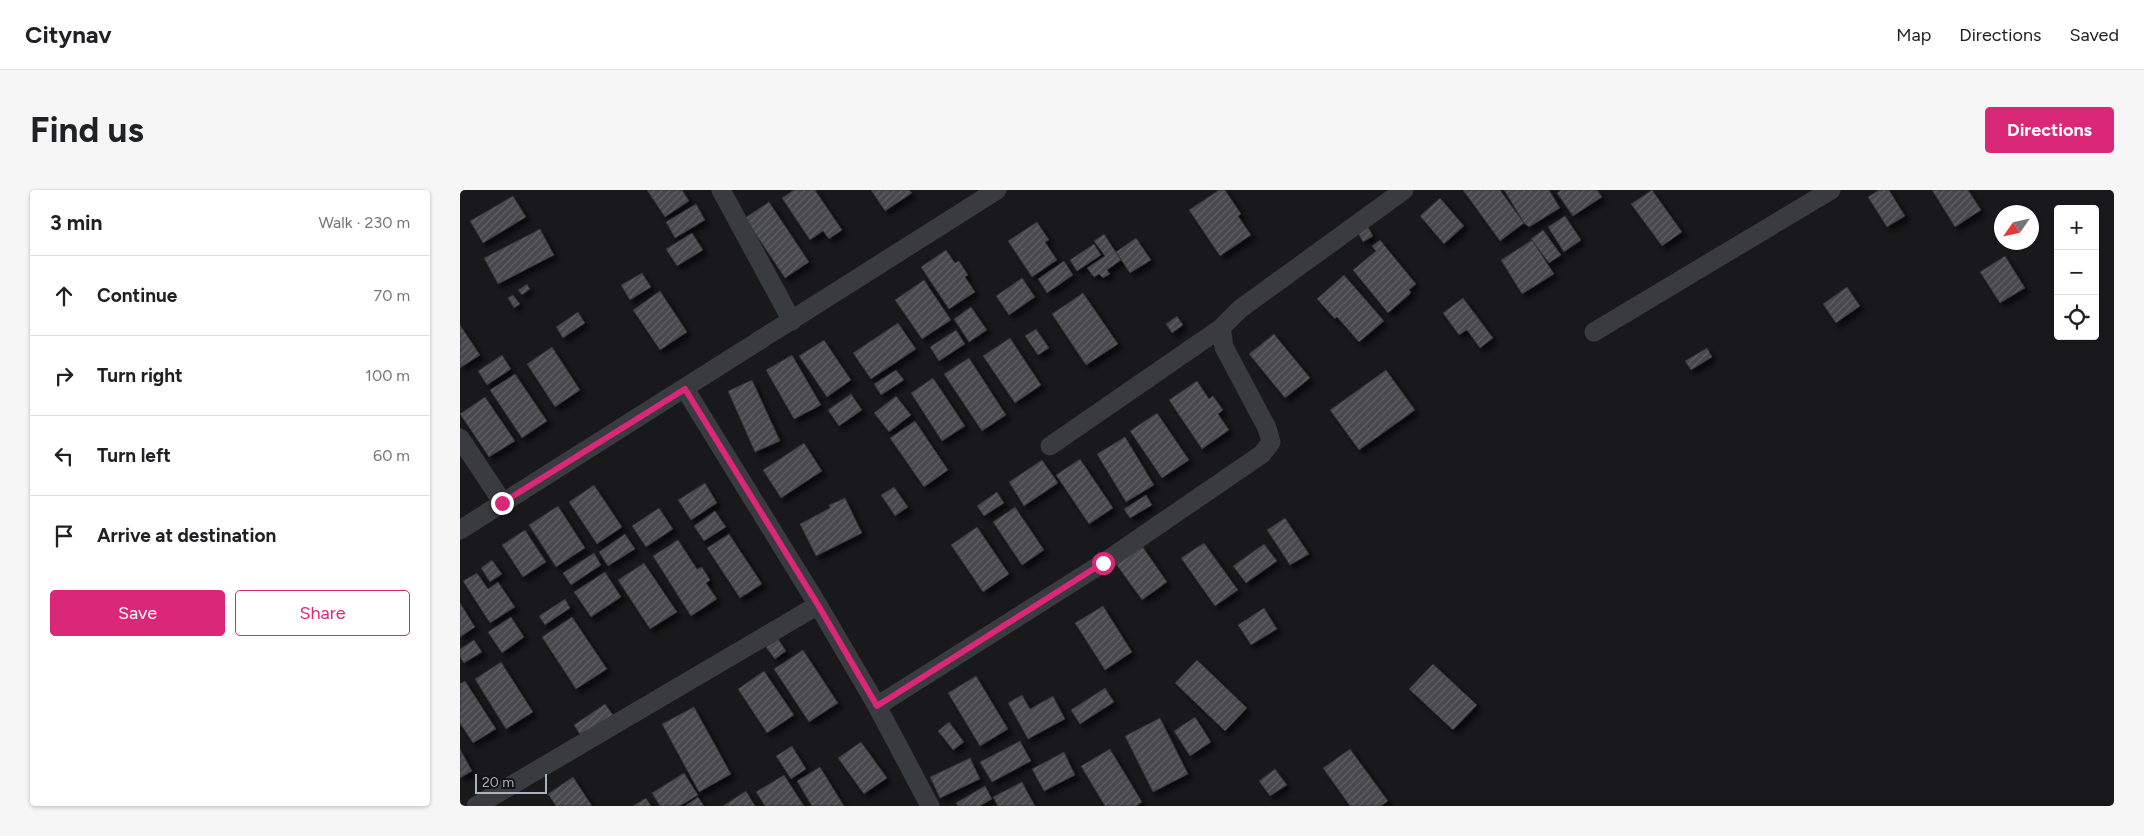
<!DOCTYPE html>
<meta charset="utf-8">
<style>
:root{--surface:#fff;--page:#f6f6f6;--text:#202124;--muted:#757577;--line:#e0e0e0;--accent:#db2777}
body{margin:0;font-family:Figtree,sans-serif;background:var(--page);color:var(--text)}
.controls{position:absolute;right:15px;top:15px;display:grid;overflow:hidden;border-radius:5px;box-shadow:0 1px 4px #0004}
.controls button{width:45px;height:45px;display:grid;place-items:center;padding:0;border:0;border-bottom:1px solid var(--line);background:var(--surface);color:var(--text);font:25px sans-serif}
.compass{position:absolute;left:1534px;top:15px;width:45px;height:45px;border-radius:50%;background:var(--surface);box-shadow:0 1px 4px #0004;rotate:236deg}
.scale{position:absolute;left:15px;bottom:12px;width:72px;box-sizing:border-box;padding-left:5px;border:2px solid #acb0b9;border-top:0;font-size:14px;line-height:18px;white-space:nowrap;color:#acb0b9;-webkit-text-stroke:4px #141416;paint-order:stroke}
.stop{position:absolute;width:15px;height:15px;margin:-11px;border:4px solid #db2777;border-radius:50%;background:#fff}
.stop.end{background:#db2777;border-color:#fff;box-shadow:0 1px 5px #0008}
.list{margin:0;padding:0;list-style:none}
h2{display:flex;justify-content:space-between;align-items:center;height:65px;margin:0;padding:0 20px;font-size:21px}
h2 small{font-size:16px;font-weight:400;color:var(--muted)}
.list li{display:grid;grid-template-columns:32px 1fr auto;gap:15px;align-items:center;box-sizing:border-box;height:80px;padding:0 20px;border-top:1px solid var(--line)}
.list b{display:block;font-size:19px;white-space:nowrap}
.list em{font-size:16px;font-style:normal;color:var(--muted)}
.actions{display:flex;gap:10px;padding:15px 20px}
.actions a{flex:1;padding:11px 0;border:1px solid var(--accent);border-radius:5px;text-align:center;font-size:18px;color:var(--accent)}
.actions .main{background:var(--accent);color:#fff}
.icon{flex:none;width:28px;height:28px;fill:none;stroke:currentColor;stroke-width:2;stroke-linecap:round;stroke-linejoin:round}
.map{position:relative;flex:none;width:1654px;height:616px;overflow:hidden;border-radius:5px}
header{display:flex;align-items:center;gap:30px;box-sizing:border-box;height:70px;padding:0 25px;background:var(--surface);border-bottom:1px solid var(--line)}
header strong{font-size:24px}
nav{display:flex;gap:28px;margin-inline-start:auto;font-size:18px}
.intro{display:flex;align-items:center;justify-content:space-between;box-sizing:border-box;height:120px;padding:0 30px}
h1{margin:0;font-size:35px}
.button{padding:12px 22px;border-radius:5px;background:var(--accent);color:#fff;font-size:18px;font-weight:700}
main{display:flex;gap:30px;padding:0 30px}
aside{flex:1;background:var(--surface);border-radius:5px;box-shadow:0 1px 4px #0004}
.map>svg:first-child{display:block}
.building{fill:url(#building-hatch);stroke:#333336;filter:url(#shadow)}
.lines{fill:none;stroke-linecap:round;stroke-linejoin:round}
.street{stroke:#3a3b3f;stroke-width:19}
.route{stroke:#db2777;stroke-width:6}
</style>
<header>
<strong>Citynav</strong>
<nav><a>Map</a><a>Directions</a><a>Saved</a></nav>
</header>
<div class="intro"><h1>Find us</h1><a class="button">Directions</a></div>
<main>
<aside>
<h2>3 min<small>Walk · 230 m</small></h2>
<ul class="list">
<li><svg class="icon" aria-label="ahead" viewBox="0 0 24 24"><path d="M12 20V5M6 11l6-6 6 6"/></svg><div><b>Continue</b></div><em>70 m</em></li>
<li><svg class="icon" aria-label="right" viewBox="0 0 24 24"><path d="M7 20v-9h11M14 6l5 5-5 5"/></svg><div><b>Turn right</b></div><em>100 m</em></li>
<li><svg class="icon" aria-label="left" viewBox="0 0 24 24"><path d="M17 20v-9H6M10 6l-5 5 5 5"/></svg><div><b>Turn left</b></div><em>60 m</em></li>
<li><svg class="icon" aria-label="arrive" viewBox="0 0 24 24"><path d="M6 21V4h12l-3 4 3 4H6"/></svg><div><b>Arrive at destination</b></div></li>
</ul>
<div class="actions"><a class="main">Save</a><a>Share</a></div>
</aside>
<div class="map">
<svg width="1654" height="616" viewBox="0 0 1654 616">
<defs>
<pattern id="building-hatch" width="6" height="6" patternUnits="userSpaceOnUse" patternTransform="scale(1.25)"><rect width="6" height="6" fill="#48494d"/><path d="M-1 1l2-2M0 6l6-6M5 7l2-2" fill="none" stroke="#606165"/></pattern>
<filter id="shadow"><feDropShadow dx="4.5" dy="4.5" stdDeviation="2.5" flood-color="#0009"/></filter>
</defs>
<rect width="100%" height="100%" fill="#19191b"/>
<path class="building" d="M187 0H222L229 11 205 27Z
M334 0H355L382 40 369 49 363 41 350 50 322 8Z
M411 0H449L452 3 425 21Z
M759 0H765L781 24 778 26 791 45 760 66 729 20Z
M1003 0H1040L1064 33 1040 51Z
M1044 0H1089L1100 18 1069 37 1064 33Z
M1101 0H1137L1142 7 1113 26 1097 3Z
M1192 0 1222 42 1202 56 1171 14Z
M1419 0H1429L1445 26 1427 37 1408 7Z
M1472 0H1508L1521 20 1495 37Z
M53 6 66 27 23 53 10 31Z
M980 8 1004 36 984 54 960 26Z
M309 12 349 72 325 88 285 28Z
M236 14 245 30 215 48 206 32Z
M1105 26 1121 50 1104 62 1088 37Z
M577 32 589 50 585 52 597 70 572 87 548 51Z
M908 37 913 46 903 52 898 43Z
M80 39 94 65 38 94 24 68Z
M1083 40 1101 65 1089 73 1071 49Z
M232 43 243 60 217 76 206 59Z
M644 44 661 70 647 80 650 84 643 88 639 84 634 87 627 78 645 66 634 51Z
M676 48 691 70 670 83 656 62Z
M920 50 956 94 949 100 951 103 928 123 893 80 916 61 912 56Z
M1072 50 1094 84 1062 104 1041 70Z
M634 54 641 65 617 81 610 70Z
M486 60 495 73 499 71 508 85 505 87 515 102 489 119 461 77Z
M1545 66 1565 98 1540 113 1520 82Z
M604 71 613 85 587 103 578 89Z
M182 83 191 97 170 110 161 95Z
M884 85 924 131 899 152 877 127 875 129 857 109Z
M562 88 575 107 549 125 536 106Z
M464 90 491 130 462 149 435 110Z
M67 94 70 99 62 105 58 100Z
M1387 97 1400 116 1376 133 1363 114Z
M200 101 227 142 200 160 173 120Z
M623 103 658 154 626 175 592 124Z
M53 105 60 114 54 118 48 108Z
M1003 108 1033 148 1020 158 1007 140 999 145 983 123Z
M511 117 527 140 509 152 494 129Z
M118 122 125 133 103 148 96 137Z
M717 126 723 135 712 143 706 134Z
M438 133 456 159 411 189 393 163Z
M0 135 20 165 0 178Z
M576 139 589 158 578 165 565 146Z
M496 140 505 154 479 171 470 157Z
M814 144 850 188 825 208 789 164Z
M550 148 581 195 555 213 523 166Z
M364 150 391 190 367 207 339 166Z
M92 157 120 200 95 217 67 174Z
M1247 158 1252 167 1231 180 1225 171Z
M42 165 51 179 27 195 18 181Z
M332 165 361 215 334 229 306 180Z
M509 168 546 225 522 241 484 184Z
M436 180 444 190 421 205 414 194Z
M926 180 955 220 899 260 870 220Z
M55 184 87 231 62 248 30 200Z
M473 188 505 236 482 251 451 203Z
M292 190 320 251 295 262 268 201Z
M737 191 749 209 753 206 763 220 758 224 769 240 742 259 709 210Z
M391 204 402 220 379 236 368 220Z
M436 206 451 225 429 242 414 223Z
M25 207 55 251 29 267 0 224Z
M697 223 729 270 702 288 670 241Z
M455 231 488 280 464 297 430 248Z
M665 247 694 295 666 312 637 264Z
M344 253 362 281 321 308 303 280Z
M620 269 653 318 629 334 596 285Z
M582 270 598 293 564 316 549 292Z
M245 293 257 313 231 330 218 310Z
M134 295 162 337 137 354 109 312Z
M434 297 448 317 435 326 421 305Z
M537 302 544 313 524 326 517 316Z
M686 305 692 315 670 328 664 319Z
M385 308 402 343 356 366 340 334 370 318 369 315Z
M98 316 125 358 96 377 69 335Z
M555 317 584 360 562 375 533 332Z
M199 318 213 339 186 357 172 336Z
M255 321 266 337 244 351 234 336Z
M825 328 849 364 830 375 807 340Z
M517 337 549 384 523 402 491 355Z
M65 340 86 372 63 387 42 355Z
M165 344 175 359 148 376 139 362Z
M269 344 302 394 280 408 247 358Z
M218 350 237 379 242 377 250 390 246 393 257 409 231 426 193 366Z
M744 353 778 400 755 416 721 368Z
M804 354 817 371 786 393 773 376Z
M682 356 707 392 682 410 656 374Z
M134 363 141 375 111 395 103 383Z
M32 370 42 384 30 392 21 378Z
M184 373 217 422 190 439 158 390Z
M145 382 161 407 131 427 114 402Z
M17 383 28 399 38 392 55 417 30 433 3 391Z
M105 409 110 418 85 435 79 426Z
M0 413 15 437 0 447Z
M643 416 672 462 645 480 615 433Z
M804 418 817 439 791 455 778 435Z
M51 427 64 447 42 463 28 442Z
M112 427 147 479 116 499 82 447Z
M318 449 326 461 315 469 306 457Z
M14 450 22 462 4 473 0 467V459Z
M343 460 378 513 349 532 314 479Z
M737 470 787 518 765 541 715 493Z
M41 472 73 522 46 539 15 489Z
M973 474 1017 515 993 540 949 499Z
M304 481 334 525 307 543 278 499Z
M516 486 548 539 520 556 488 503Z
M5 491 36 539 13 553 0 533V494Z
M645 498 654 512 620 534 611 520Z
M562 505 570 519 593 506 605 529 568 549 548 513Z
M145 514 153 525 121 546 114 535Z
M234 517 271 584 239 602 202 534Z
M735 527 751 552 730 566 714 541Z
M700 528 728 584 693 602 665 546Z
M489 532 504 552 493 560 478 541Z
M560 551 571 571 532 592 520 572Z
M401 552 427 588 404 604 378 568Z
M332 556 346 579 331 589 316 566Z
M0 559 12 581 0 588Z
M650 559 682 612 676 616H645L621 576Z
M890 559 928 611 921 616H890L863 578Z
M604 562 615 585 584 601 572 579Z
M510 568 520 589 480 608 470 587Z
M360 577 384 616H352L337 591Z
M815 579 827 595 810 606 799 591Z
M224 583 238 605 220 616H200L192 603Z
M324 585 344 616H305L296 602Z
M113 587 132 616H96L88 604Z
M562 592 575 616H538L533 607Z
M525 596 532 609 520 616H498L496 613Z
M286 601 295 616H263Z
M238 607 244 616H225Z
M186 608 191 616H173Z"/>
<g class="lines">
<path class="street" d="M261 0 332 131
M1134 142 1371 0
M225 199 358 415 417 516 470 616
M0 248 43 313
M590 256 761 138 780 119 944 0
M0 340 537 0
M417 516 643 373 802 264 811 252 807 238 764 157 761 138
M16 616 358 415"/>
</g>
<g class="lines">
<path class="route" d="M42 313 225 199 358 415 417 516 643 373"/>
</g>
</svg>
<div class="controls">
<button>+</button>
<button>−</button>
<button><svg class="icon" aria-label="locate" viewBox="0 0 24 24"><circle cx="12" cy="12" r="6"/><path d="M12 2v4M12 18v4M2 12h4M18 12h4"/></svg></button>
</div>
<svg class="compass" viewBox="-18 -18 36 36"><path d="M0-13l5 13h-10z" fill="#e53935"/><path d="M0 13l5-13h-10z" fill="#757577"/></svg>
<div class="scale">20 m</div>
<div class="stop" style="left:643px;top:373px"></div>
<div class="stop end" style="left:42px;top:313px"></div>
</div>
</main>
